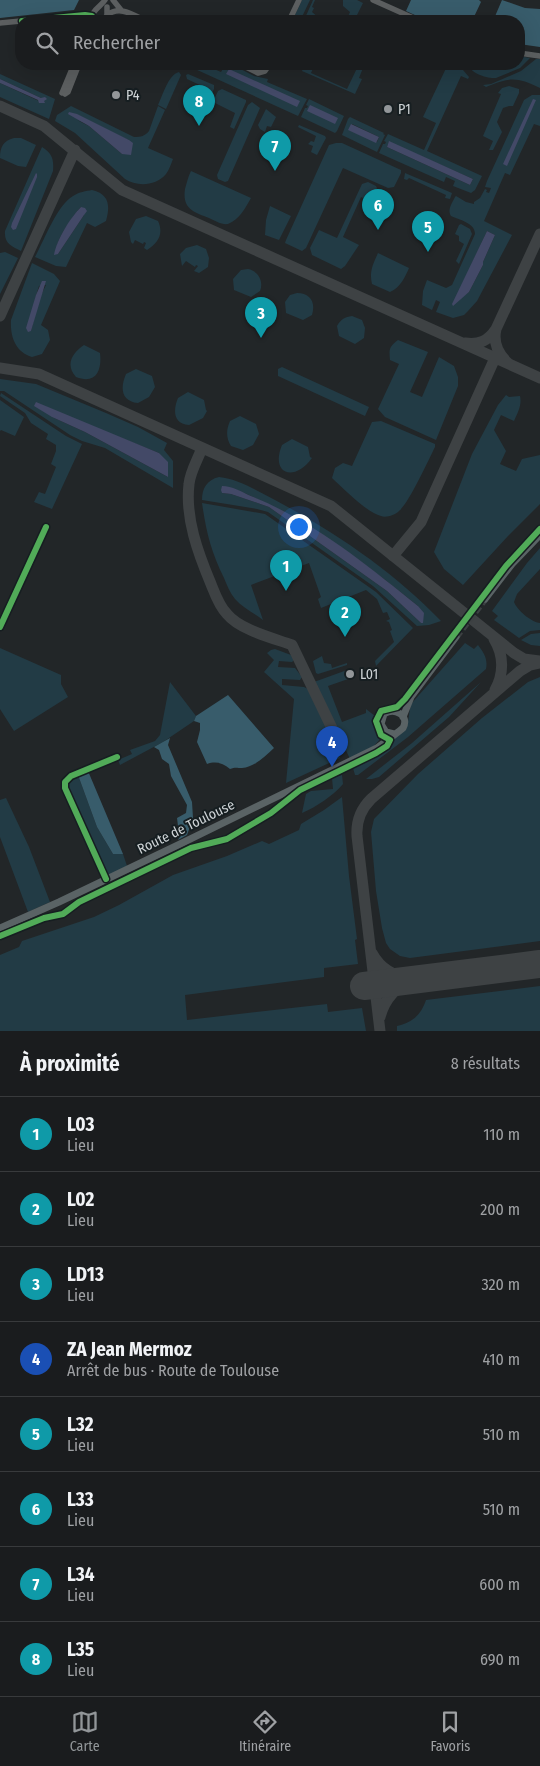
<!DOCTYPE html>
<html lang="fr">
<meta charset="utf-8">
<style>
:root{--surface:#1a1c1e;--page:#232527;--text:#f1f3f6;--muted:#9fa1a4;--line:#383a3c;--accent:#929699}
body{margin:0;font-family:"Fira Sans Condensed",sans-serif;background:var(--page);color:var(--text)}
.you{position:absolute;left:298px;top:526px;width:18px;height:18px;margin:-12px;border:4px solid #fff;border-radius:50%;background:#1a73e8;box-shadow:0 0 0 8px #1a73e833}
.badge{display:grid;place-items:center;width:32px;height:32px;border-radius:50%;background:var(--accent);color:#fff;font-size:16px;font-weight:700}
.pin{position:absolute;translate:-50% -41px;filter:drop-shadow(0 1px 2px #0008)}
.pin::after{content:'';position:absolute;top:26px;width:18px;height:15px;background:inherit;clip-path:polygon(0 0,100% 0,50% 100%)}
.list{margin:0;padding:0;list-style:none}
h2{display:flex;justify-content:space-between;align-items:center;height:65px;margin:0;padding:0 20px;font-size:21px}
h2 small{font-size:16px;font-weight:400;color:var(--muted)}
.list li{display:grid;grid-template-columns:32px 1fr auto;gap:15px;align-items:center;box-sizing:border-box;height:75px;padding:0 20px;border-top:1px solid var(--line)}
.list b{display:block;font-size:19px;white-space:nowrap}
.list p{margin:0;font-size:16px;white-space:nowrap;color:var(--muted)}
.list em{font-size:16px;font-style:normal;color:var(--muted)}
.icon{flex:none;width:28px;height:28px;fill:none;stroke:currentColor;stroke-width:2;stroke-linecap:round;stroke-linejoin:round}
.map{position:relative;flex:none;width:540px;height:1031px;overflow:hidden}
.search{position:absolute;background:var(--surface);box-shadow:0 5px 20px #0002;left:15px;right:15px;top:15px;height:55px;display:flex;align-items:center;gap:12px;box-sizing:border-box;padding:0 18px;border-radius:20px;color:var(--muted);font-size:19px}
.sheet{height:665px;background:var(--surface)}
nav{display:flex;justify-content:space-around;align-items:center;box-sizing:border-box;height:70px;border-top:1px solid var(--line);background:var(--surface);font-size:14px;color:var(--muted)}
nav a{display:grid;justify-items:center;gap:2px}
nav .on{color:var(--accent)}
.map>svg:first-child{display:block}
.green{fill:#223b45;fill-rule:evenodd}
.forest{fill:#385c6b}
.water{fill:#434967}
.lines{fill:none;stroke-linecap:round;stroke-linejoin:round}
.taxiway{stroke:#3e4244;stroke-width:11}
.runway{stroke:#3e4244;stroke-width:28}
.major-tunnel{stroke:#3c4042;stroke-width:7;stroke-dasharray:7 3.5;stroke-linecap:butt}
.minor{stroke:#5c5f60;stroke-width:5.5}
.major{stroke:#5a6365;stroke-width:7}
.cycleway-casing{stroke:#161e21;stroke-width:9}
.cycleway{stroke:#51ab58;stroke-width:6}
.poi-dot{fill:#929699;stroke:#161e21;stroke-width:2}
.labels{text-anchor:middle;dominant-baseline:central;stroke-width:4;stroke-linejoin:round;paint-order:stroke}
.poi-label{font-size:14px;fill:#ced3d6;stroke:#161e21;text-anchor:start}
.street-label{font-size:14px;fill:#ced3d6;stroke:#161e21}
</style>
<div class="map">
<svg width="540" height="1031" viewBox="0 0 540 1031">
<rect width="100%" height="100%" fill="#222628"/>
<path class="green" d="M302 0H310L300 21H292Z
M313 0H315L312 7 314 8 312 12 319 18 323 17 331 21H312L305 18Z
M343 0H357L363 3 354 21H348L347 19 350 12 343 6Z
M519 56 530 58 520 68 496 78C487 79 470 73 468 64H519Z
M536 59H540V88C517 77 510 77 486 87L483 85 491 84 521 71Z
M180 64H202L221 72 224 67 218 64H231L254 76 268 79 267 82 307 99 298 116 184 64Z
M305 64H315L311 73 347 89 359 64H364L366 69 363 68 359 78 362 79 355 94 302 71Z
M448 64H464L463 70 469 77 468 79 461 76 427 151 482 176 475 190 471 193 453 186 455 181 446 177 444 182 379 153 383 144H385L386 142 384 141 388 134 424 150 436 123 423 117ZM389 142 473 179 470 185 387 147Z
M179 72 181 75 166 109 158 105C163 95 168 75 179 72Z
M0 74 55 99 49 119 0 97V83L39 101H43L45 98H41L0 79Z
M188 74 214 85V89L209 100 201 97 204 87 187 79 186 75Z
M509 86 519 89V93L513 106H509L503 108 497 122 502 132 493 150H489L493 141 483 136 501 94 498 93 502 88Z
M222 89 246 100V102L234 129 230 127 235 113 213 102 218 91Z
M532 95H540V126L534 124 510 175 505 173 484 221 512 235 477 301 468 311 464 315 453 318 436 312 440 302 436 300 432 310 422 305 423 291 427 280 446 288 452 285 475 234C475 223 460 220 451 216 447 210 452 203 455 197L456 196 466 202 474 204V202L480 198 485 189 487 190 486 192 489 193 491 188 485 187 487 181 524 100ZM487 231 495 235 483 262V265L469 292 453 304Z
M309 99 344 116 337 131 335 133 301 117 305 108H307L308 106 306 105Z
M252 102 260 108 228 181 225 182 218 179 217 175 248 105Z
M71 106 134 137C141 137 145 136 149 131L158 106 165 110 148 148 173 159C171 164 169 170 166 174 156 186 137 187 125 179L75 133 55 121 57 115ZM77 120 129 140 122 154 89 126Z
M266 109 276 117 271 127 267 126 265 132 260 129 258 125Z
M350 117 384 133 383 134 385 135 377 152 342 135 348 119ZM352 124 379 137 377 142 349 130Z
M299 125 325 136 326 138 317 155 311 152 313 146 308 144 311 141 314 142 316 136 298 127Z
M14 138H21L36 145 26 167 18 166 0 158C0 147 3 141 14 138Z
M336 143H342L401 170V173L394 187 388 188 343 168 306 248 302 251 285 243 286 240 329 145Z
M42 147C52 153 54 159 53 171L21 251C11 246 4 243 5 231Z
M191 171 251 198C246 207 239 220 228 224 222 225 215 221 209 218 194 212 182 209 185 189 187 182 188 177 191 171Z
M405 173 452 193 450 199 445 198 446 195 409 178 407 180 404 179Z
M368 182 376 186 377 188 371 202 361 197 343 237 359 245 345 266 341 269 312 255 310 248 319 230 337 238 362 184Z
M92 190C110 194 110 207 106 221L95 227 87 223 66 267 56 266 35 257C44 241 57 205 73 196 79 192 86 191 92 190ZM81 207 84 215 58 254C58 252 56 247 57 246 59 236 74 214 81 207Z
M270 206 291 216 279 240 265 235 266 220Z
M146 216 158 221C164 234 158 243 147 250L144 248 146 243 144 242 143 244 135 240 133 244 131 242 129 232 136 219Z
M461 224 470 229 472 234 459 264 456 261 464 244 459 241V236L455 234 459 225Z
M197 245 206 249 209 258 208 267 199 273 194 271 198 266 196 265 195 267 186 261 182 266 180 254 186 248Z
M5 252 18 258 0 294V253Z
M378 253 409 268C405 277 401 287 390 292L372 284C369 272 373 264 378 253Z
M32 263 54 274 60 281 41 325 48 330 50 340 42 354 32 357C15 352 10 336 11 320ZM46 285 39 299 31 331C32 315 34 301 39 286Z
M248 269C258 271 264 281 260 291L251 297 234 290 233 279 241 270Z
M297 293C310 293 316 302 312 315L303 320 286 313 285 302 290 295Z
M352 316 362 320 365 328 364 338 355 344 339 336 337 326C341 319 345 317 352 316Z
M398 340 428 352 410 392 422 397 439 357 454 366 458 377V386L436 440 385 417 378 409 399 364 390 360C389 349 389 347 398 340Z
M84 345 100 353C102 369 97 385 76 377 65 365 72 353 84 345Z
M282 367 369 407 365 416 278 376V369Z
M136 369 152 376 155 387 149 397 138 403C121 401 120 388 126 374Z
M0 379 36 384 106 413 138 427 167 443 164 450 173 461V488L105 448 82 441 70 435 4 391H0ZM52 417 119 437 159 453 168 477 85 432Z
M188 392 204 400 206 410 207 411 203 418 189 425C173 424 173 410 178 398Z
M1 393 66 436 82 444 52 509 34 502 39 492 45 494 56 467 51 464 56 451V445L46 439 48 434 31 423 25 413 0 396Z
M506 395 509 397 520 396C522 405 518 412 514 421L501 415 494 430 506 451 500 464 516 471 522 459 540 455V504L508 536 463 585 444 569 434 552 472 454 498 405Z
M0 400 24 417 15 436 1 430 0 431Z
M240 416 256 424 259 434 253 445 243 450 231 446C226 438 226 430 230 421Z
M381 421 435 444V447C428 461 409 503 399 511 395 515 386 518 381 516 366 512 344 489 332 478L335 468 343 463 352 466 372 422Z
M292 439 308 447 310 457 312 458C294 483 270 474 282 445Z
M219 477C239 479 257 491 275 500 335 532 394 572 441 621L429 625 417 626 373 586 268 512 257 509 202 500C202 488 207 480 219 477ZM237 490C305 518 361 560 418 606L421 623 387 591 269 507 231 494 222 493Z
M202 503 265 514 376 592 413 628 376 666 375 661 394 642 390 631 392 630 389 622 386 621 390 619 387 612 383 613 377 599 366 590 321 608 318 599 321 597 309 563 251 585 263 620C254 613 243 608 235 599 230 593 227 585 224 578 211 552 206 531 202 503Z
M540 548V569L517 594 514 602C517 610 531 622 540 623V630L530 631 519 638 494 620 498 616 492 611 527 563Z
M540 633V646L531 645 521 640 531 634Z
M465 643 474 649 478 645C484 653 488 659 486 669L408 737 358 775H355L353 768 354 766 384 749 391 742V740C396 736 404 731 407 725 409 720 409 711 411 704Z
M0 648 61 675V684L68 697 14 731 0 709Z
M275 649 291 655 294 660 292 662 279 661 278 667 295 668 302 677 300 680 282 679V685L304 687 308 689 336 746 340 758 286 783 294 699 264 672 274 660 267 653 271 650Z
M322 656 324 663 331 664 332 668 347 663V665L318 674 316 673 313 661Z
M347 670 350 672 347 674 348 679 328 686 342 722 366 713V709L375 716 376 728 382 737 373 747 350 759 314 682Z
M540 677V941L410 958 400 956 390 949 386 943 382 928 376 891 371 832 374 819 418 774 482 718 528 682Z
M170 682 196 716 194 721 163 742 120 765 118 760 132 754 130 750 155 741 160 735Z
M481 682 449 717 379 777 372 779H366L412 743Z
M78 775 97 827 113 854H123L127 866 109 875 103 870 68 787V781Z
M342 775 343 784C333 796 316 807 302 813L306 794 311 791 333 789 332 778Z
M342 797 349 876 357 939 355 940 358 964 324 968V977L185 995 187 1020 327 1004 328 1012 362 1008 366 1031H0V955L19 947 22 941 94 917 119 905 173 875 227 856 262 841 269 844 299 830 301 824 324 810Z
M6 798 29 847 50 902 28 912 0 837V800Z
M540 986V1031H397V1026C413 1022 421 1015 426 1000Z"/>
<path class="forest" d="M0 0H79L74 10 0 18Z
M411 0H479L481 2 472 21H428L406 11Z
M502 0 525 8 540 9V47L519 44V21H493Z
M228 695 274 748C265 756 255 767 242 768 237 768 235 767 230 769 223 763 216 761 207 764L197 742 200 730V723L194 721 196 716Z
M170 738 168 745 192 802 193 818 187 835 178 840 184 829 178 826 177 818 186 813 187 805 171 776 169 764 162 759 159 750 154 747Z
M88 771 123 854H113L97 827 78 775Z"/>
<path class="water" d="M229 69 300 101 297 107 226 74Z
M0 79 41 98 45 97 47 99 44 101 45 103H39L38 100 0 83Z
M533 99 536 100 507 166 503 164Z
M310 105 338 118 335 124 307 111Z
M69 112 77 114 129 140 133 143 131 155 122 154 89 126 68 114Z
M351 124 379 137 376 143 348 130Z
M389 141 473 179 470 185 387 147Z
M36 173 37 174V177L16 229 13 230 11 227 12 223Z
M81 207 85 208 87 211 84 215 58 254 54 255C57 239 70 218 81 207Z
M487 231 495 235 483 262V265L469 292 453 306 452 304Z
M42 281H46L31 331 28 332 26 328 36 295Z
M36 402 159 453 168 462V477L85 432 52 417 34 406Z
M222 486C232 486 242 492 251 496 313 521 366 564 418 606L424 613 423 623H421L387 591 269 507 231 494 222 493 221 490Z"/>
<g class="lines">
<path class="taxiway" d="M0 106 44 126 122 190 540 378
M0 316 75 150
M496 329C493 342 498 354 508 363
M465 343C479 345 488 341 496 329L540 234
M0 368 39 374 331 506 514 653 524 659 540 661
M202 448C198 459 190 472 189 484 185 518 198 553 211 584 215 594 219 606 227 614 240 630 273 638 292 645L341 747
M393 556 421 522 495 358
M494 639C504 655 504 674 495 690
M372 953C381 970 395 977 413 979
M380 1017C385 998 396 986 414 979
M380 1031 357 836C356 821 361 809 371 799L520 671 530 665 540 663"/>
<path class="runway" d="M364 986 540 964"/>
<path class="major-tunnel" d="M456 637 485 599"/>
<path class="minor" d="M113 0 121 10
M373 0 420 21
M107 15C120 5 133 15 146 21
M22 21 80 16H92
M93 21C90 10 101 7 105 0
M103 21 107 15V7
M289 21 299 0
M0 23 21 21
M519 53 540 56
M240 64 258 73 265 71 270 64
M62 93 74 64
M65 94 68 92 79 64
M0 627 46 527
M106 879 65 788V782L71 776 117 757"/>
<path class="major" d="M485 599 512 564 540 535
M403 717 411 697 456 637
M0 928 59 902 178 845 377 748C380 746 402 729 403 728 410 715 394 707 384 714L381 724 386 732 394 734"/>
<g class="cycleway-casing">
<path id="cycleway" d="M22 21 85 15 92 16V19
M0 627 46 527
M106 879 65 788V782L71 776 117 757
M0 936 44 918 63 914 79 902 191 848 227 839 271 813 300 790 376 753 387 746 390 740 381 735 376 721 381 711 397 707 405 699 506 566 540 529"/>
</g>
<use href="#cycleway" class="cycleway"/>
</g>
<g class="poi-dot">
<circle cx="116" cy="95" r="5"/>
<circle cx="388" cy="109" r="5"/>
<circle cx="350" cy="674" r="5"/>
</g>
<g class="labels">
<g class="poi-label">
<text x="126" y="95">P4</text>
<text x="398" y="109">P1</text>
<text x="360" y="674">L01</text>
</g>
<g class="street-label">
<text transform="translate(186 827) rotate(-26)">Route de Toulouse</text>
</g>
</g>
</svg>
<div class="you"></div>
<div class="pin badge" style="left:286px;top:591px;background:#0f9aa8">1</div>
<div class="pin badge" style="left:345px;top:637px;background:#0f9aa8">2</div>
<div class="pin badge" style="left:261px;top:338px;background:#0f9aa8">3</div>
<div class="pin badge" style="left:332px;top:767px;background:#1a4fb4">4</div>
<div class="pin badge" style="left:428px;top:252px;background:#0f9aa8">5</div>
<div class="pin badge" style="left:378px;top:230px;background:#0f9aa8">6</div>
<div class="pin badge" style="left:275px;top:171px;background:#0f9aa8">7</div>
<div class="pin badge" style="left:199px;top:126px;background:#0f9aa8">8</div>
<div class="search"><svg class="icon" aria-label="search" viewBox="0 0 24 24"><circle cx="10" cy="10" r="6"/><path d="M15 15l6 6"/></svg>Rechercher</div>
</div>
<section class="sheet">
<h2>À proximité<small>8 résultats</small></h2>
<ul class="list">
<li><span class="badge" style="background:#0f9aa8">1</span><div><b>L03</b><p>Lieu</p></div><em>110 m</em></li>
<li><span class="badge" style="background:#0f9aa8">2</span><div><b>L02</b><p>Lieu</p></div><em>200 m</em></li>
<li><span class="badge" style="background:#0f9aa8">3</span><div><b>LD13</b><p>Lieu</p></div><em>320 m</em></li>
<li><span class="badge" style="background:#1a4fb4">4</span><div><b>ZA Jean Mermoz</b><p>Arrêt de bus · Route de Toulouse</p></div><em>410 m</em></li>
<li><span class="badge" style="background:#0f9aa8">5</span><div><b>L32</b><p>Lieu</p></div><em>510 m</em></li>
<li><span class="badge" style="background:#0f9aa8">6</span><div><b>L33</b><p>Lieu</p></div><em>510 m</em></li>
<li><span class="badge" style="background:#0f9aa8">7</span><div><b>L34</b><p>Lieu</p></div><em>600 m</em></li>
<li><span class="badge" style="background:#0f9aa8">8</span><div><b>L35</b><p>Lieu</p></div><em>690 m</em></li>
</ul>
</section>
<nav>
<a class="on"><svg class="icon" aria-label="map" viewBox="0 0 24 24"><path d="M3 6l6-2 6 2 6-2v14l-6 2-6-2-6 2zM9 4v14M15 6v14"/></svg>Carte</a>
<a><svg class="icon" aria-label="directions" viewBox="0 0 24 24"><path d="M12 3l9 9-9 9-9-9zM9 14v-3h6M13 9l2 2-2 2"/></svg>Itinéraire</a>
<a><svg class="icon" aria-label="saved" viewBox="0 0 24 24"><path d="M7 4h10v16l-5-4-5 4z"/></svg>Favoris</a>
</nav>
